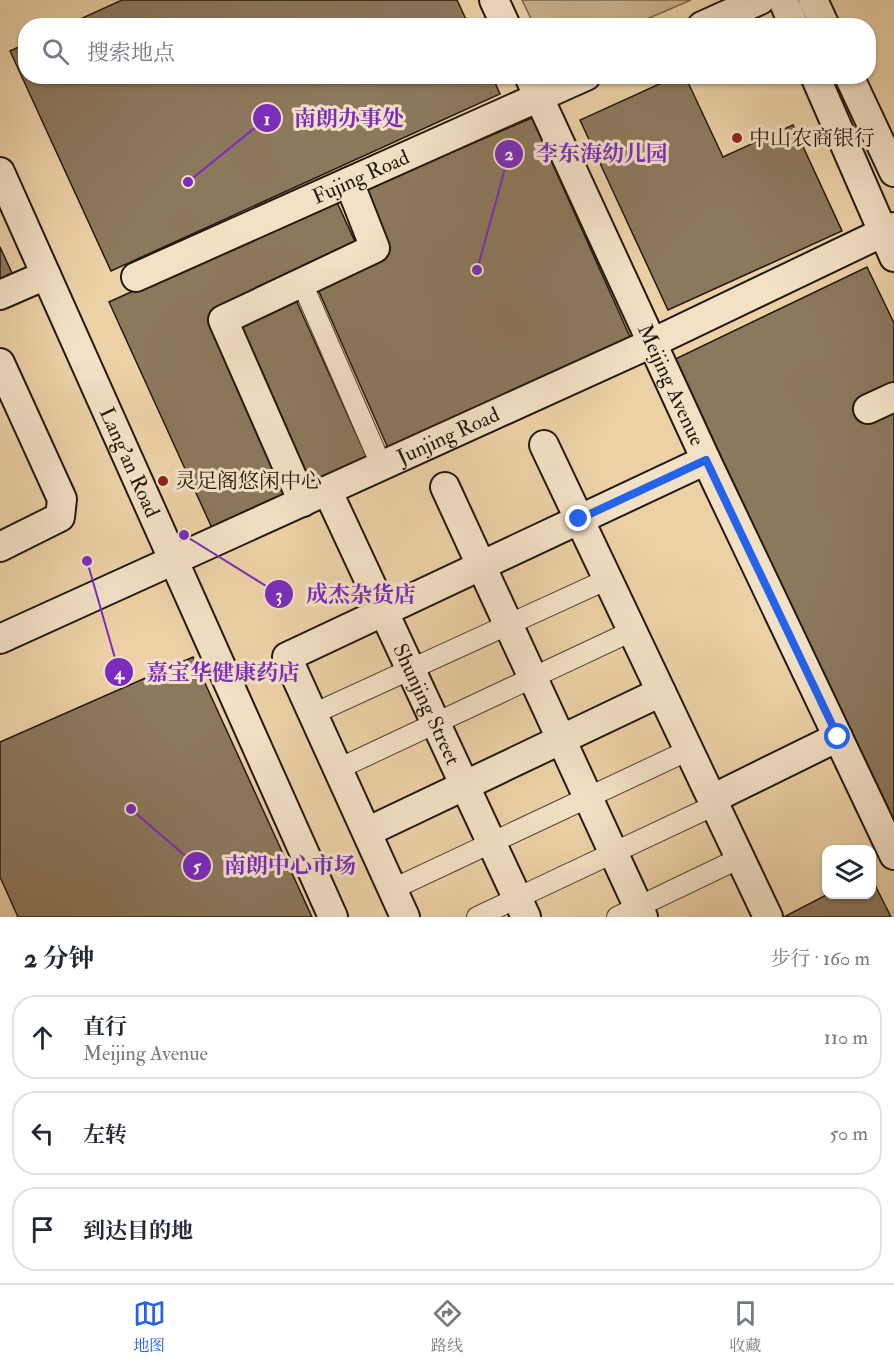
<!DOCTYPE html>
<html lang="zh">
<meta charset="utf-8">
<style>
:root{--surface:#fff;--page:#f2f2f3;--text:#1f2937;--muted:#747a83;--line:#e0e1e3;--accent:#2563eb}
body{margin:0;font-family:"IM FELL Double Pica","Noto Serif SC",serif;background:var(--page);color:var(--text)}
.controls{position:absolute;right:18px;bottom:18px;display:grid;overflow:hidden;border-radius:12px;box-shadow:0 2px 4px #0004}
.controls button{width:54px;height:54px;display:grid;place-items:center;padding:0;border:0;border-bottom:2px solid var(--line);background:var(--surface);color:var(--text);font:30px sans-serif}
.stop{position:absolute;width:18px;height:18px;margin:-14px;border:4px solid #2563eb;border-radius:50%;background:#fff}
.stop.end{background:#2563eb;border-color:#fff;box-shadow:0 2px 6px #0008}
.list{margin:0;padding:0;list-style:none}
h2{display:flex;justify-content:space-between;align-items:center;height:78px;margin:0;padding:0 24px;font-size:26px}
h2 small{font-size:20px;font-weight:400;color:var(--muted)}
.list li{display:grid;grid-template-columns:39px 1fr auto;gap:18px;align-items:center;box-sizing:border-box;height:84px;margin:0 12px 12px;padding:0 12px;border:2px solid var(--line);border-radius:24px}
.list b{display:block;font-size:22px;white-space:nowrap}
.list p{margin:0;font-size:20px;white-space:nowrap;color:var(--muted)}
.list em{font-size:20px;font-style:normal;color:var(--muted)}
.icon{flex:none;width:33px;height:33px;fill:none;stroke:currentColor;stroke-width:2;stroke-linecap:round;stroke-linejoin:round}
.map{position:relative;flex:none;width:894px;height:917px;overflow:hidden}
.search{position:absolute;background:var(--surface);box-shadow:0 2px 4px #0004;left:18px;right:18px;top:18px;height:66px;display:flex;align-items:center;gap:15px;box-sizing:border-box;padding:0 21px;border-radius:24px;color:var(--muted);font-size:22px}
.sheet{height:366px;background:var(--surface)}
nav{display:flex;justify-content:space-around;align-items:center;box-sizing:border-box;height:84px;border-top:2px solid var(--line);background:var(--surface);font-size:16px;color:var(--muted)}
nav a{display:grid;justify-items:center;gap:3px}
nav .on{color:var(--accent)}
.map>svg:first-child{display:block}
.green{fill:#cab28d;stroke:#76654c;stroke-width:1.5}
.building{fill:#8c785d;stroke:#23180c;stroke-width:1.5}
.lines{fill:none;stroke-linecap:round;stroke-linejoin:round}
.street-casing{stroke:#554633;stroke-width:22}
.secondary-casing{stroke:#23180c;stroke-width:32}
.street{stroke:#f3e1c6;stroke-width:20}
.secondary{stroke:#f3e1c6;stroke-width:28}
.route{stroke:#2563eb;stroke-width:8}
.poi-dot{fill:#8f2418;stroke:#f3e1c6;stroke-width:2}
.labels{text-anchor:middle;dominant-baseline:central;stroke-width:6;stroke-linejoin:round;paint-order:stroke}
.poi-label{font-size:21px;fill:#23180c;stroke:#f3e1c6;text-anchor:start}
.street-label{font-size:21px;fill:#23180c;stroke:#f3e1c6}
.leader{fill:none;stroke:#7b2cbf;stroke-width:2}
.callout-dot{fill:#7b2cbf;stroke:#f3e1c6;stroke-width:2}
.mark-label{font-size:18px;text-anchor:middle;font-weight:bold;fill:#fff}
.callout-label{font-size:22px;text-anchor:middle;font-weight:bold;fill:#7b2cbf;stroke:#f3e1c6;stroke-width:6;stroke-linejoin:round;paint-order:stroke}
</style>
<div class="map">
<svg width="894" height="917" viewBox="0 0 894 917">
<rect width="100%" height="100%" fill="#ecd1a7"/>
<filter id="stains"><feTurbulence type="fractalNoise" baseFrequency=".00333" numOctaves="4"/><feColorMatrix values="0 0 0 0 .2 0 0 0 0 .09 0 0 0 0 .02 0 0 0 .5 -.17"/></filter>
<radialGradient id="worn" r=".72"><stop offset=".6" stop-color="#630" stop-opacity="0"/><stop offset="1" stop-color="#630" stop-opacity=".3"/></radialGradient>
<path class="green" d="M522 0H691L633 25H534Z"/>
<path class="building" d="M122 0H457L469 26H65Z
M26 44V76H492L500 94 111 271 10 51Z
M677 76H685L723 157 793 125 842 231 668 310 580 120Z
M532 118 631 339 388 448 317 287 389 254 363 190Z
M336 200 357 246 286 278 367 458 212 528 109 302Z
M0 247 12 273 0 279Z
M867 267 894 323V830L669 362Z
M193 657 312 917H18L0 877V742Z
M872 879 891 917H784L828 894H872Z"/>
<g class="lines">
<g class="street-casing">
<path id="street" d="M302 283 382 467
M313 714 608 579
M338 769 632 631
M393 889 689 750
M477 917 715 805
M617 917 740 858"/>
</g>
<g class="secondary-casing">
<g id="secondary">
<path d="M494 0 506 26"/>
<path d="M783 0 794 26"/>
<path d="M813 0 825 26"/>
<path d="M702 26 760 0"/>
<path id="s1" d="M529 76 706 460 894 855"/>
<path d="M815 76 894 257"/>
<path d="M849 76 894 172"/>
<path id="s2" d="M0 172 333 917"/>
<path id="s3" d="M136 277 586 76"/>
<path d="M0 295 46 275"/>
<path d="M0 363 62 499 60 517 0 547"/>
<path d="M868 409 894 397"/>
<path d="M544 445 768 917"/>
<path d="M445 487 643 917"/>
<path id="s4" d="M328 492 526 917"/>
<path d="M303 502 223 320 375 248 349 182"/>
<path id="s5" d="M0 639 652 343 894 227"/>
<path d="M712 799 838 737"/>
<path d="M367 832 661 692"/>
<path d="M405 917 287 657 706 460"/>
</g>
</g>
<use href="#street" class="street"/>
<use href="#secondary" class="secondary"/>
</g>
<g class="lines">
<path class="route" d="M579 519 706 460 838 737"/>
</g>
<g class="poi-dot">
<circle cx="737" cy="138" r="6"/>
<circle cx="163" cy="481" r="6"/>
</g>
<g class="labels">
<g class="poi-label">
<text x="749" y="138">中山农商银行</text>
<text x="175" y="481">灵足阁悠闲中心</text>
</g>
<g class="street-label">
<text stroke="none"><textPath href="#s3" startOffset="246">Fujing Road</textPath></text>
<text stroke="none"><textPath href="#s1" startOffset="340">Meijing Avenue</textPath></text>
<text stroke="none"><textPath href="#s5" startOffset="492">Junjing Road</textPath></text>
<text stroke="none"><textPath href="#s2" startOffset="318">Lang'an Road</textPath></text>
<text stroke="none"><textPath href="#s4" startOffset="234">Shunjing Street</textPath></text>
</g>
</g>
<path class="leader" d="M188 182L267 118M477 270L509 154M184 535L279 594M87 561L119 672M131 809L197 866"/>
<g class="callout-dot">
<circle cx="188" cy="182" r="6"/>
<circle cx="477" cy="270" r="6"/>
<circle cx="184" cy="535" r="6"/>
<circle cx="87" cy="561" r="6"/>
<circle cx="131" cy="809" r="6"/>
<circle cx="267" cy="118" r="15"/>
<circle cx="509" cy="154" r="15"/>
<circle cx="279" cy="594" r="15"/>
<circle cx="119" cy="672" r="15"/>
<circle cx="197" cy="866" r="15"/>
</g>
<g class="mark-label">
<text x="267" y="125">1</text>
<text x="509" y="160">2</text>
<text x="279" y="601">3</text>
<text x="119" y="679">4</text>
<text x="197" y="872">5</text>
</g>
<g class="callout-label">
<text x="349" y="126">南朗办事处</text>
<text x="602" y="161">李东海幼儿园</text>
<text x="361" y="602">成杰杂货店</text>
<text x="223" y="680">嘉宝华健康药店</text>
<text x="290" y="873">南朗中心市场</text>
</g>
<rect width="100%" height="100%" filter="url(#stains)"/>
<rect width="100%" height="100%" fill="url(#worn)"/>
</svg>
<div class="controls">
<button><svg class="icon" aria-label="layers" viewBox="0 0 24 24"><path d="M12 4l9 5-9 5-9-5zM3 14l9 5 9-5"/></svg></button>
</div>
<div class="stop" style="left:838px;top:737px"></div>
<div class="stop end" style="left:579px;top:519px"></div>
<div class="search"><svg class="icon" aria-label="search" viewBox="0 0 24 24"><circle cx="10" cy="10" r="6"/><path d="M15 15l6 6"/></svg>搜索地点</div>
</div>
<section class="sheet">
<h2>2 分钟<small>步行 · 160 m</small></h2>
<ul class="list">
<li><svg class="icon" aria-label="ahead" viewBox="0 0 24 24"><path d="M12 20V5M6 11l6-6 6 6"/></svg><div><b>直行</b><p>Meijing Avenue</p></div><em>110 m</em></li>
<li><svg class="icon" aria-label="left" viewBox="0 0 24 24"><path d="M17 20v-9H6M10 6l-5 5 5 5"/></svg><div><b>左转</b></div><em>50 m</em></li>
<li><svg class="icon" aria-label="arrive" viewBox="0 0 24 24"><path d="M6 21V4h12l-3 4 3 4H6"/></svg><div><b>到达目的地</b></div></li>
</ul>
</section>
<nav>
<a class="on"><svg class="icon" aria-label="map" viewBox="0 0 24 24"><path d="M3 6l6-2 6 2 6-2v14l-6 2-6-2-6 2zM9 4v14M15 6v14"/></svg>地图</a>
<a><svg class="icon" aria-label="directions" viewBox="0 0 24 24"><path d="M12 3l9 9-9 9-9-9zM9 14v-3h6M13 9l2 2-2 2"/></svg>路线</a>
<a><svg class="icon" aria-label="saved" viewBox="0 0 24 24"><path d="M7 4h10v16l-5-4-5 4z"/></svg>收藏</a>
</nav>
